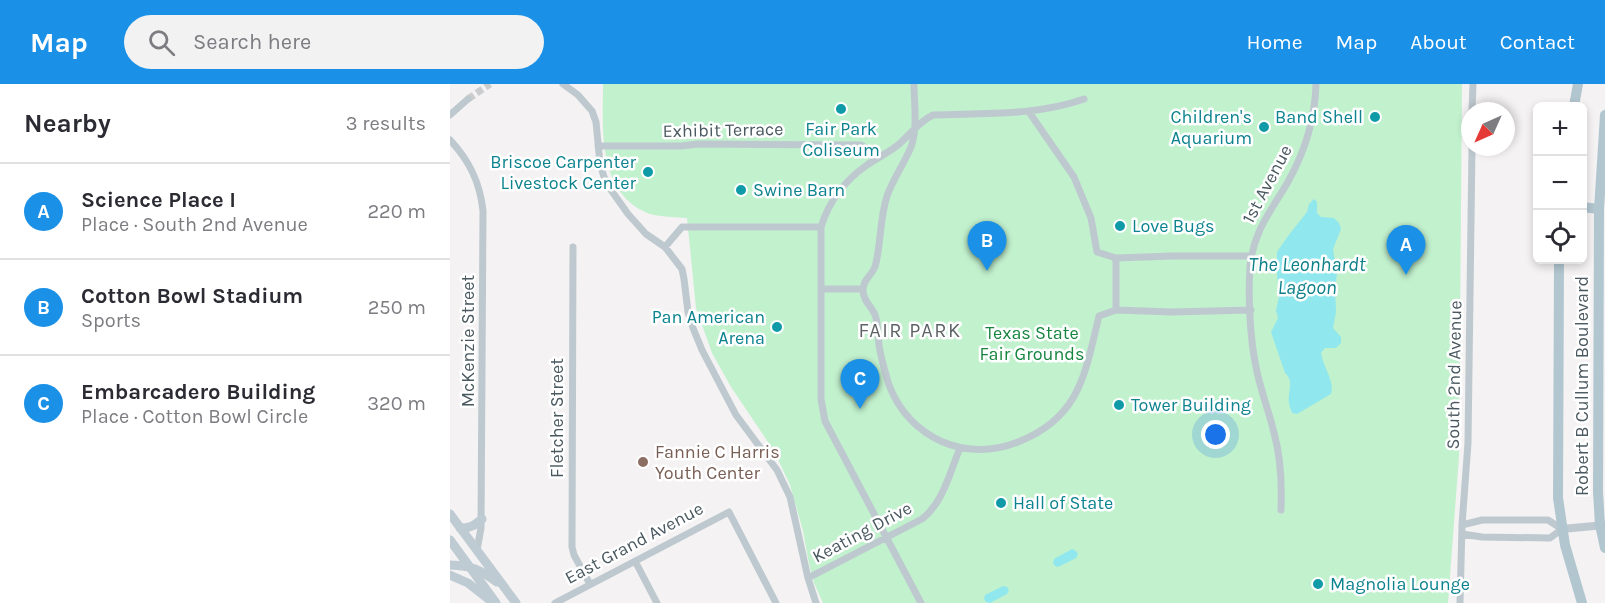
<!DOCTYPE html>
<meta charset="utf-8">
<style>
:root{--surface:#fff;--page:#f2f2f3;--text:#2b2b33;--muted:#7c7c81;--line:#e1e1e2;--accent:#1a90e7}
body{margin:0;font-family:Karla,sans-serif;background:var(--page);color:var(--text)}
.controls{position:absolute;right:18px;top:18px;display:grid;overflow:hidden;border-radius:9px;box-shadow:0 3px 9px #0003}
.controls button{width:54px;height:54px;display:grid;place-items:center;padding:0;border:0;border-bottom:2px solid var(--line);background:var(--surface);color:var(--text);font:30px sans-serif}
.compass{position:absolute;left:1011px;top:18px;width:54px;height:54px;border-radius:50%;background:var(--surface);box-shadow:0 3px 9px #0003;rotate:225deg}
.you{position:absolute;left:766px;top:351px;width:21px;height:21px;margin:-15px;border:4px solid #fff;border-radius:50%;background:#1a73e8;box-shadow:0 0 0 9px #1a73e833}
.badge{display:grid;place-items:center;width:39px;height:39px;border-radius:50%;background:var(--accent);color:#fff;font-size:20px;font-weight:700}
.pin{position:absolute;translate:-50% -50px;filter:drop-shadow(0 2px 3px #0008)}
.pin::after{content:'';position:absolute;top:32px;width:21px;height:18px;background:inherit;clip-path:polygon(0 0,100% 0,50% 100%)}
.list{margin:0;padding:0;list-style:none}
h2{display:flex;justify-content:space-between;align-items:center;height:78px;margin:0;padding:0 24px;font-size:26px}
h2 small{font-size:20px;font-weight:400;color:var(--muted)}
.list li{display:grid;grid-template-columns:39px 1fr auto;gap:18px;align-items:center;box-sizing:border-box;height:96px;padding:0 24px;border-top:2px solid var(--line)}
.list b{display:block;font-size:22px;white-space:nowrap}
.list p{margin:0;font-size:20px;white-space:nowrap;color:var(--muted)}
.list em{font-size:20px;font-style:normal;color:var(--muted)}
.icon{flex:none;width:33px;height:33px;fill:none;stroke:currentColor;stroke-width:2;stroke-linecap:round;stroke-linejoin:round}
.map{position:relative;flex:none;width:1155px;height:519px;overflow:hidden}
header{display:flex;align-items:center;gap:36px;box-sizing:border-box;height:84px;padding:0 30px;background:var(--accent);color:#fff}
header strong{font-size:28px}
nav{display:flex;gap:33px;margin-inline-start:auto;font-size:21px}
.search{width:420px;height:54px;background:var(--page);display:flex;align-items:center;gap:15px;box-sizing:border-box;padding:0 21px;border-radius:33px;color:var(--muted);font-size:22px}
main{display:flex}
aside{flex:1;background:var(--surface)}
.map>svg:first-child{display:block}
.green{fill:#c2f1ce}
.water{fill:#90e7ed}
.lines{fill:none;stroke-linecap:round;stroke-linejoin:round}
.minor-tunnel{stroke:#caccce;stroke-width:7;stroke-dasharray:7 3.5;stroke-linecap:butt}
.minor{stroke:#bec9cf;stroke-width:7}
.tertiary{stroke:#bec9cf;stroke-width:8}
.secondary{stroke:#becbd3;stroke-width:9}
.primary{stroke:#b2c6d0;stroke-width:10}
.culture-dot{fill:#0f9aa8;stroke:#fff;stroke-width:2}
.education-dot{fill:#8d6e63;stroke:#fff;stroke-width:2}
.labels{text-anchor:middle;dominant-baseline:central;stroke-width:5;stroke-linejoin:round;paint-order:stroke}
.culture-label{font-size:18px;fill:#0d838f;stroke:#fff;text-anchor:start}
.street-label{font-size:18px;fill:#4a5960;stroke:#fff}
.park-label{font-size:18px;fill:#17853f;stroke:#fff}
.education-label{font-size:18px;fill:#785e54;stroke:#fff;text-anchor:start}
.water-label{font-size:20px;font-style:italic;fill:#0d8089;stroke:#fff}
.neighbourhood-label{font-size:20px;letter-spacing:1.5px;fill:#5f6467;stroke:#fff}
</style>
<header>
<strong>Map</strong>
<div class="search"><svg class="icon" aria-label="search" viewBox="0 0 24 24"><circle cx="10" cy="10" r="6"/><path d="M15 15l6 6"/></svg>Search here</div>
<nav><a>Home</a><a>Map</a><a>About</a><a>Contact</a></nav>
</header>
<main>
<aside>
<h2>Nearby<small>3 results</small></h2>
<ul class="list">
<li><span class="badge">A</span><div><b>Science Place I</b><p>Place · South 2nd Avenue</p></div><em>220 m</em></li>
<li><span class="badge">B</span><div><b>Cotton Bowl Stadium</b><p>Sports</p></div><em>250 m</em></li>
<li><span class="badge">C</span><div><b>Embarcadero Building</b><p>Place · Cotton Bowl Circle</p></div><em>320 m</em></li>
</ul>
</aside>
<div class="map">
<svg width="1155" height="519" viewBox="0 0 1155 519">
<rect width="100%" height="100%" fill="#f4f2f3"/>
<path class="green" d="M153 0H1012L1009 372 998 519H373L364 499 359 480 353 447 340 401 324 367 281 303 262 269 246 224 237 134C225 133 205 133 195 128 147 105 153 45 153 0Z"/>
<path class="water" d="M864 115 867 118V129L871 133 884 134 889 139 891 145 883 165 887 190 885 202 886 228 883 244 891 253V259L886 264H875L871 269C873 283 885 297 881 310L847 330 842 329C841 325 839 322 839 319 837 307 845 298 835 289L821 248 828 234 826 226 829 213 827 190V168L838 152 857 128 859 120Z
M622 465 626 467 628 470 626 474 608 483 605 482 603 479 604 475Z
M553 502 557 503 559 506 557 510 540 519 536 518 534 515 535 511Z"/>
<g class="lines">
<path class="minor-tunnel" d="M18 15 40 0"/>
<path class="minor" d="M113 0 128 11 142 27 146 38 150 80 154 93 161 106 178 130 196 150 215 163 232 185 234 195 238 228 243 244 252 266 286 331 327 386 340 413 358 494 366 519
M464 0C464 20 468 44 461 63 454 80 443 95 437 112 430 134 431 157 426 179 424 191 413 194 413 206 413 219 424 223 426 234 428 243 428 252 429 261 431 275 435 288 439 301 459 354 515 379 568 358 630 334 635 290 649 232L666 226V174L647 168 641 134 624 93 579 28
M1022 27 1023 0
M0 31 18 15
M0 56C20 77 30 99 33 127L31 444 27 466
M148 62H231L248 60 411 61 432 72
M371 143V315L375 337 471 519
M123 163 122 463 124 471 140 500
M215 163 232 143H371C379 117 394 97 417 81 427 74 438 69 448 61 460 51 468 38 483 31 533 29 586 32 634 15
M666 174 723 172H799
M371 205H413
M666 226 722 228 801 226
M831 426C832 401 831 374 824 349 819 327 810 305 806 283 800 255 798 211 800 183 803 147 822 126 839 96 855 67 865 34 866 0
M1012 450 1032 453 1100 454 1112 445 1098 436H1032L1012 441
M185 477 207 519
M358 494 472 435C493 419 500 388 510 364
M105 519 279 428 326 519
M1010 519 1012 441 1018 359 1022 63"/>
<path class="tertiary" d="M1112 445 1155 441"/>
<path class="secondary" d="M0 430 66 519
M10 444C20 444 24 442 32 435
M0 456 46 519
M0 481C22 482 29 485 47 498
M0 491 18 499 41 517"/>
<path class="primary" d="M1124 22 1128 0
M1155 31 1149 125 1148 408 1150 441 1155 464
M1132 123 1149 125
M1109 176 1108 414 1115 461 1132 519"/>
</g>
<g class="culture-dot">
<circle cx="391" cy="25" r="6"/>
<circle cx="925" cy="33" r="6"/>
<circle cx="814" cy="43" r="6"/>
<circle cx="198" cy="88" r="6"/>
<circle cx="291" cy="106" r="6"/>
<circle cx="670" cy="142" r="6"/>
<circle cx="327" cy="243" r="6"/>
<circle cx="669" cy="321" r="6"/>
<circle cx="551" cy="419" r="6"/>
<circle cx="868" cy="500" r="6"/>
</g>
<circle class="education-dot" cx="193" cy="378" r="6"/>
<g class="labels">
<g class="culture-label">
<text x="802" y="33" text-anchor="end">Children's<tspan x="802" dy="21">Aquarium</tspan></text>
<text x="913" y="33" text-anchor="end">Band Shell</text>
<text x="391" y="45" text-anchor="middle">Fair Park<tspan x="391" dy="21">Coliseum</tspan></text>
<text x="186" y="78" text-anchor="end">Briscoe Carpenter<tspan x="186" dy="21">Livestock Center</tspan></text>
<text x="303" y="106">Swine Barn</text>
<text x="682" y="142">Love Bugs</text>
<text x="315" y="233" text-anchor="end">Pan American<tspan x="315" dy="21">Arena</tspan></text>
<text x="681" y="321">Tower Building</text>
<text x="563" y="419">Hall of State</text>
<text x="880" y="500">Magnolia Lounge</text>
</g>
<g class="street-label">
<text transform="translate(273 46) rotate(-1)">Exhibit Terrace</text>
<text transform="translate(817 100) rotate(-62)">1st Avenue</text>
<text transform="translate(18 257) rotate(-90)">McKenzie Street</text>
<text transform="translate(1004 291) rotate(-89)">South 2nd Avenue</text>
<text transform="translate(1132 302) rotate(-90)">Robert B Cullum Boulevard</text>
<text transform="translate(107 334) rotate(-90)">Fletcher Street</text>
<text transform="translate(412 448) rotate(-28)">Keating Drive</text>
<text transform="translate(184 459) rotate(-28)">East Grand Avenue</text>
</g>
<g class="park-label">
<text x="582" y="249">Texas State<tspan x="582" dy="21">Fair Grounds</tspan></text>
</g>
<g class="education-label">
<text x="205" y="368">Fannie C Harris<tspan x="205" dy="21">Youth Center</tspan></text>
</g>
<g class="water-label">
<text x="857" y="180">The Leonhardt<tspan x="857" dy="23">Lagoon</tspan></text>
</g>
<g class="neighbourhood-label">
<text x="460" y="246">FAIR PARK</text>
</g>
</g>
</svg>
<div class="controls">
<button>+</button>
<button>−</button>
<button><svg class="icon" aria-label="locate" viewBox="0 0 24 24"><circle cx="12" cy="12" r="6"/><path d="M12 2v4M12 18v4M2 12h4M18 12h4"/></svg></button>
</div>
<svg class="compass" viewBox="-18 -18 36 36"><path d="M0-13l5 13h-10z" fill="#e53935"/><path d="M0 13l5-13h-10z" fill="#7c7c81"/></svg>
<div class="you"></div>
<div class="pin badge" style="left:956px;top:191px">A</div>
<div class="pin badge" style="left:537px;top:187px">B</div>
<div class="pin badge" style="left:410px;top:325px">C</div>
</div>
</main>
